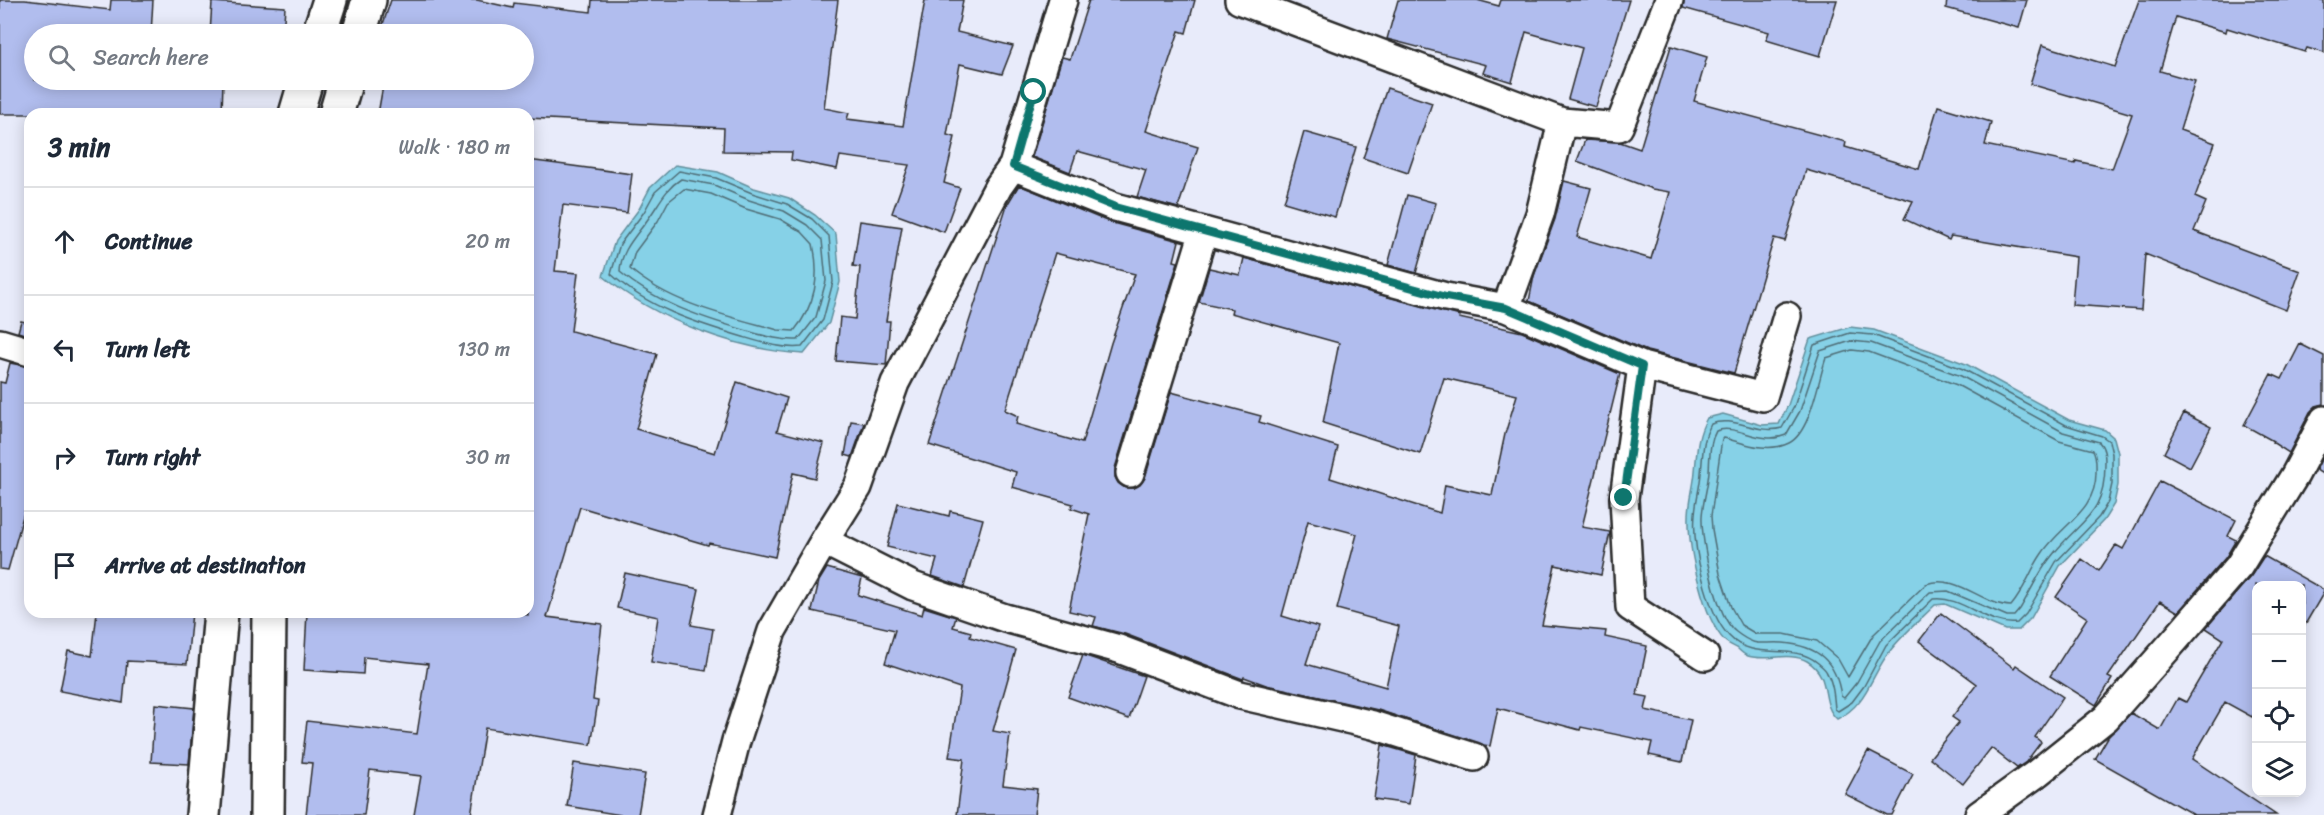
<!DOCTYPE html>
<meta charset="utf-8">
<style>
:root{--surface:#fff;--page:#f2f2f3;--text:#1f2937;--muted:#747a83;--line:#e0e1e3}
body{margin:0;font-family:Sriracha,sans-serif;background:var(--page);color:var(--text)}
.controls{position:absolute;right:18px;bottom:18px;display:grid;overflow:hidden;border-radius:12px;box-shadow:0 3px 15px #0003}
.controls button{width:54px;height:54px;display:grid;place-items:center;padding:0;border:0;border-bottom:2px solid var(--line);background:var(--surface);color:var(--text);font:30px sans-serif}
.stop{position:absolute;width:18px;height:18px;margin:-14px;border:4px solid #0f766e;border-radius:50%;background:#fff}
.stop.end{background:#0f766e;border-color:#fff;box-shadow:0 2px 6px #0008}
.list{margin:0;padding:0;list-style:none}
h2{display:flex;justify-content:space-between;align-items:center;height:78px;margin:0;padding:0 24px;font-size:26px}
h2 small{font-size:20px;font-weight:400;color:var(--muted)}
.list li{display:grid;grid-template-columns:39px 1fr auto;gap:18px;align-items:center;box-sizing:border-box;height:108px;padding:0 24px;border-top:2px solid var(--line)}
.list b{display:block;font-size:22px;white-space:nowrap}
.list em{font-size:20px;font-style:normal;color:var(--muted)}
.icon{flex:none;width:33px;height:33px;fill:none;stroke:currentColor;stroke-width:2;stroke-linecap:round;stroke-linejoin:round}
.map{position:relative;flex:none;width:2324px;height:815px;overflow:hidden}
.search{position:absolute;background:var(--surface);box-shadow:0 3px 15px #0003;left:24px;top:24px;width:510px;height:66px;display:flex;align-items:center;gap:15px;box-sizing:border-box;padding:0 21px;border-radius:33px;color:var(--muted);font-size:22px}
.panel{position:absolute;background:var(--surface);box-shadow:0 3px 15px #0003;left:24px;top:108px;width:510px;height:510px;border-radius:18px}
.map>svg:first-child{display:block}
.water{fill:#86d1e7;stroke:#628f9c;stroke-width:1.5}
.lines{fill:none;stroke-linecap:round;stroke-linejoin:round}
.shore{stroke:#4f6d76;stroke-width:1.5}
.building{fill:#b1bdee;stroke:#2b2b2b;stroke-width:1.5;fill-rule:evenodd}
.street-casing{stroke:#2b2b2b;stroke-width:32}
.secondary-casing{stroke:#2b2b2b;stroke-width:38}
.street{stroke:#fff;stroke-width:27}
.secondary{stroke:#fff;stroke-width:33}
.route{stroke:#0f766e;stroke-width:8}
</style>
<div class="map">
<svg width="2324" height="815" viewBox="0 0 2324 815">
<rect width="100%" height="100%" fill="#e8ebfa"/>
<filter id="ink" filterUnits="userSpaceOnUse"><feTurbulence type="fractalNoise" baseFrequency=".0167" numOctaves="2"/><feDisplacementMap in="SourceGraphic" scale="12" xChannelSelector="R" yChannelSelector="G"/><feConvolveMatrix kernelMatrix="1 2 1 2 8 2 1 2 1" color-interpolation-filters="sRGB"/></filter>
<g filter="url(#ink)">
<path class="water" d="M675 165 718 172 754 188 789 198 815 215 836 234 840 282 829 323 804 354C736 350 656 320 603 276L615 241 639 209 650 188Z
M1850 327 1874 330 1966 364 2069 420 2105 430 2114 438 2118 453V485L2114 504 2104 520 2060 566 2031 618 2019 630H2005L1945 604 1935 605C1922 618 1901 636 1890 651 1871 675 1867 705 1837 719 1819 703 1833 677 1807 661 1789 651 1767 662 1748 656 1744 655 1740 651 1737 648 1733 646 1728 644 1725 641 1703 619 1688 547 1689 516 1689 501 1694 486 1695 471 1697 451 1697 436 1707 418L1723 414 1762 425 1779 424 1788 405 1810 339Z"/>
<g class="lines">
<path class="shore" d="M679 171 716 178 752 193 787 204 812 219 829 236 833 282 823 320 802 347C782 349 763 343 743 337 696 323 648 308 611 274L620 244 644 212 655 192Z
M681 179 714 185 749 200 784 211 807 225 822 240 826 281 816 317 798 340C780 341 762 335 744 330 700 317 655 302 620 272 620 251 637 235 648 219 659 204 665 189 681 179Z
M684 189 711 194 746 209 780 219 802 232 813 244C820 277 816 304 794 331L778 330C728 316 671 304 630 269L635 252 658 221 668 202Z
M1850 333 1873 335 1963 369 2066 425 2102 436 2109 441 2112 454V484L2108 502 2099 517 2056 562 2026 614 2017 623C1988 627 1962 595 1933 599L1886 645 1864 686 1852 702 1838 711 1835 709C1834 697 1833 683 1827 673 1826 669 1821 666 1818 663 1792 641 1754 663 1729 636 1707 613 1692 546 1695 514 1696 500 1700 487 1701 473 1703 455 1702 440 1711 424 1734 415 1757 435 1782 428L1794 407 1814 345Z
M1851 341 1871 343 1961 376 2063 432 2099 442C2105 448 2105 456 2105 464 2105 517 2080 519 2051 557 2039 572 2030 592 2020 609L2014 616H2007L1948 591 1930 592 1880 641 1857 682 1844 698 1841 696C1836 661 1818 646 1783 643 1761 641 1758 649 1736 632 1716 617 1701 541 1702 516 1703 501 1708 486 1709 471 1710 457 1709 443 1716 431 1736 423 1761 446 1786 435L1800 411 1820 351Z
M1852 350 1869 352 1957 385 2059 441 2093 450C2097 457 2096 465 2096 473 2096 512 2060 525 2041 555 2030 571 2024 591 2011 606 1982 605 1957 573 1926 584L1873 635 1848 677 1838 659 1817 641 1784 634H1756L1741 625 1731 607 1720 574 1712 529 1711 516 1722 439 1724 438C1736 441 1749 446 1761 447 1770 448 1781 447 1789 443 1811 432 1818 380 1826 358Z"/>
</g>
<path class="building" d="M0 0H25L110 10 111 0H153L151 34H34V80H223L222 114H0Z
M391 0H477L513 8 514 3 591 12 592 0H838L824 108 849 113 847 119 903 126 925 0H963L957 32 1013 46 1002 74 960 64 947 135 955 137 944 183 960 188 944 232 892 213 909 165 840 156 837 169 791 160 792 152 723 151 724 128 528 118V114H378L384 80H524V34H384L380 33Z
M1089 0H1195L1186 33 1179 31 1146 131 1198 147 1178 208 1137 197 1146 170 1077 151 1070 172 1032 157 1062 57 1070 59Z
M1398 0H1477L1499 6 1501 0H1629L1596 107 1568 99 1582 48 1526 32 1512 82 1483 73 1486 65 1387 39Z
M1684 0H1837L1820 56 1766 40 1769 32 1683 8Z
M1947 0H2027L2019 28 1946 8Z
M2139 0H2324V53L2307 48 2305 52 2227 28 2226 32 2176 17 2160 71 2195 81 2180 130 2215 143 2195 197 2206 202 2194 231 2300 271 2286 310 2145 254 2141 310 2072 305 2076 257 1951 236 1949 240 1904 219 1913 201 1806 170 1785 241 1774 238 1734 373 1647 351 1529 301 1534 276 1555 219 1564 181 1591 188 1577 237 1651 259 1670 192 1652 189 1577 161 1585 140 1620 142 1640 149 1671 46 1707 57 1694 101 1846 142 1845 147 1919 169 1938 106 1991 122 1985 145 2075 164 2076 161 2112 169 2132 114 2030 84 2042 45 2115 67Z
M212 2 285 7 283 34H210Z
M1387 88 1432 103 1408 173 1363 158Z
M1304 132 1356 147 1335 217 1284 202Z
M528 160 632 174 627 213 563 205 555 271 578 273 571 331 657 354 636 429 715 453 737 382 787 398 777 431 824 443 815 478 793 473 775 557 709 543 708 545 580 507 547 617 602 624 593 700 598 701 591 745 485 728 471 815H414L421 776 370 770 364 815H306L312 763 302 762 307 721 417 734 428 664 364 657 363 674 304 670 307 612H500L528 615Z
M1019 185 1109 222 1179 241 1174 261 1178 262 1115 468V477L1118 483 1125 488H1134L1140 485 1145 478 1171 392 1261 416 1259 422 1338 447 1330 478 1440 513 1445 485 1492 495 1505 434 1517 395 1444 378 1420 454 1323 423 1339 343 1231 313 1232 309 1199 302 1209 268 1240 275 1244 258 1460 316 1459 318 1522 332 1620 374 1582 527 1610 532 1601 575 1555 565 1542 625 1606 631 1605 637 1647 646 1637 695 1648 697 1645 710 1691 720 1682 762 1649 755 1652 742 1581 727 1580 730 1498 708 1490 746 1484 745 1378 710 1266 685 1244 677 1243 679 1125 634 1093 626 1096 617 1069 611 1089 514 1071 508 1073 504 1012 487 1016 472 929 445 1007 205ZM1055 253 1135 274 1111 343 1082 443 1016 424 1018 416 1005 410ZM1308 521 1357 534 1337 609 1399 626 1386 687 1306 664 1318 627 1282 616Z
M1407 195 1436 203 1416 273 1388 265Z
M860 221 902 227 886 321H890L886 365 836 361 840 317 855 319 860 267 853 266Z
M21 321 30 323V336L18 332Z
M2300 344 2324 356V404L2316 406 2310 412 2289 453 2272 442 2273 441 2244 425 2271 374 2282 379Z
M10 363 30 367V491L8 570 0 569V382L5 383Z
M2184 413 2211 427 2190 467 2164 453Z
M851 421 864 423 852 457 845 455Z
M2324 454V475L2316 470Z
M2160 481 2236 520 2228 536 2236 540 2226 557 2178 612 2160 601 2108 677 2112 679 2096 705 2050 676 2087 618 2056 597 2082 559 2099 571 2116 545 2123 549Z
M898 503 949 516 950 511 983 519 964 587 932 576 937 559 887 547Z
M2264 556 2324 590V592L2303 628 2301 585H2256V710L2252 717 2225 702 2192 759 2276 815H2194L2095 759 2108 737 2131 713 2160 730 2178 698 2186 702 2223 639 2206 628 2251 576Z
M827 568 862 578 858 595 922 615 924 607 956 617 953 627 971 632 970 637 1016 650 993 731 1010 734 1003 785 1037 789 1034 815H957L964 759 949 757 960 688 885 663 895 630 812 611 819 581Z
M625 573 699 589 691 625 713 629 706 671 651 662 658 617 617 608Z
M97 612H192L187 664 127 661 123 703 60 691 68 651 92 656Z
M1941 613 2014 668 2016 665 2063 697 2035 737 2041 742 2026 762 2017 768 1991 748 1963 784 1930 758 1959 722 1952 717 1977 684 1919 641Z
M1083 655 1144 676 1129 719 1068 697Z
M155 704 194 708 189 764 151 762Z
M1382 745 1416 755 1409 804 1374 799Z
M1868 751 1913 774 1892 815H1887L1845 794Z
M574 763 645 774 638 815H621L567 806Z"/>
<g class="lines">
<g class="street-casing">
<path id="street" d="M1239 0 1562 122 1619 127 1669 0
M1013 166 1115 207 1446 297 1506 308 1540 214 1562 122
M1506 308 1642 366 1763 397 1787 316
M0 343 30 352
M1642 366 1624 498 1630 607 1705 656
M1130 473 1204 231
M824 541 913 586 1005 618 1119 649 1240 695 1373 725 1474 757
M717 815 736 741 772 631 824 541 858 487 895 383 998 187 1013 166 1063 0
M1979 815 2036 774 2106 718 2175 640 2239 566 2295 475 2324 420"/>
</g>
<g class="secondary-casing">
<path id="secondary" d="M319 34 330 0
M359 34 369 0
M296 114 306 80
M336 114 346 80
M203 815 221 612
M267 815 269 612"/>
</g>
<use href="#street" class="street"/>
<use href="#secondary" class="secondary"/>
</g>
</g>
<g class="lines" filter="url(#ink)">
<path class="route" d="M1034 92 1013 166 1115 207 1446 297 1506 308 1642 366 1624 498"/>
</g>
</svg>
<div class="controls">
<button>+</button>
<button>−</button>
<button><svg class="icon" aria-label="locate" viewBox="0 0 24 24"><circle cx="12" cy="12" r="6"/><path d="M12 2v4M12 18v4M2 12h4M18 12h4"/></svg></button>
<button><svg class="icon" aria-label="layers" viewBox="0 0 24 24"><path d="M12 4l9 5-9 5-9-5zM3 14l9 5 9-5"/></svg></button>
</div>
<div class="stop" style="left:1034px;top:92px"></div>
<div class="stop end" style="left:1624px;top:498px"></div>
<div class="search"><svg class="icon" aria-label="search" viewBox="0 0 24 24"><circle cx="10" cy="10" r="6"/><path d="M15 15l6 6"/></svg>Search here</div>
<section class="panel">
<h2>3 min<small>Walk · 180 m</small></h2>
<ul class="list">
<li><svg class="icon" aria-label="ahead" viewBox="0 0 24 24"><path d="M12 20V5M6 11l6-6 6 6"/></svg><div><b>Continue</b></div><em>20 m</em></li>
<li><svg class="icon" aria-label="left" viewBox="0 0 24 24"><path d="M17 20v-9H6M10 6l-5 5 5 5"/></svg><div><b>Turn left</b></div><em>130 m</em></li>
<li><svg class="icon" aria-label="right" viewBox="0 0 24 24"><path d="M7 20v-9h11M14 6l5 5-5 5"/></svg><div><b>Turn right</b></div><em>30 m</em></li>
<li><svg class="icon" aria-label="arrive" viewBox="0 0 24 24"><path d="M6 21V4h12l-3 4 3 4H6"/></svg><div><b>Arrive at destination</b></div></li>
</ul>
</section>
</div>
